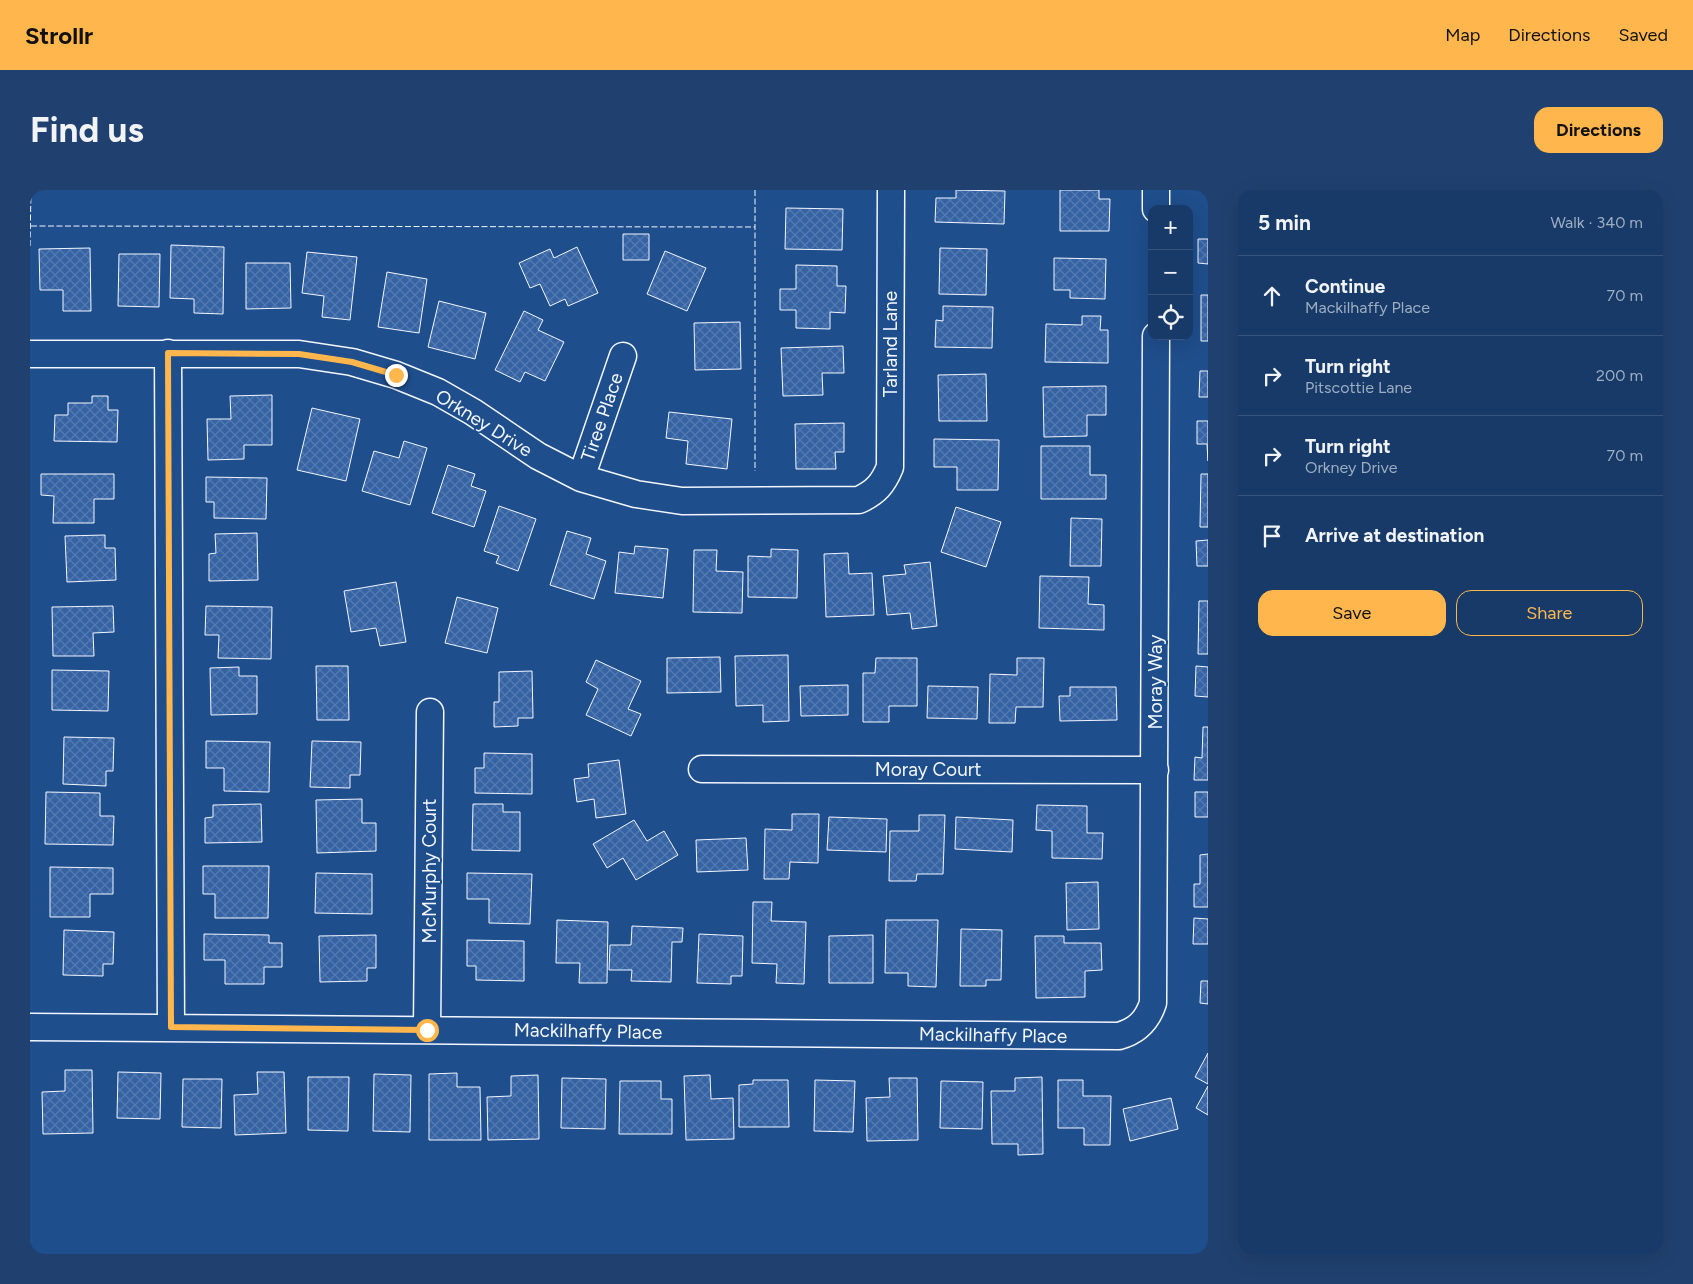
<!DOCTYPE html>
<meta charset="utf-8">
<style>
:root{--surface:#173a69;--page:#20416f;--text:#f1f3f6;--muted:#9eadc0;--line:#36547d;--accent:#ffb74d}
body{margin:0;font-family:Figtree,sans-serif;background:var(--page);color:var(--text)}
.controls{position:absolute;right:15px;top:15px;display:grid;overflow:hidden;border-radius:10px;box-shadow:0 5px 20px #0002}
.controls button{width:45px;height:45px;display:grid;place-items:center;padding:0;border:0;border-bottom:1px solid var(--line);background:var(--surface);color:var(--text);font:25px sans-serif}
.stop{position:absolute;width:15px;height:15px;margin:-11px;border:4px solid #ffb74d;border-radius:50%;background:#fff}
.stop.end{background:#ffb74d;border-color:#fff;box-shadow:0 1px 5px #0008}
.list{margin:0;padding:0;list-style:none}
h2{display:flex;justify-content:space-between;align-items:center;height:65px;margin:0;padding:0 20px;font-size:21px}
h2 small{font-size:16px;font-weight:400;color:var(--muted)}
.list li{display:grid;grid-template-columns:32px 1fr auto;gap:15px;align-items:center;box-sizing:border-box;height:80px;padding:0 20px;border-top:1px solid var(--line)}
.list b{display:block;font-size:19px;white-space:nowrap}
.list p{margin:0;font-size:16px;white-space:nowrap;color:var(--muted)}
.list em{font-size:16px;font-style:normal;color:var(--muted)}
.actions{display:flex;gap:10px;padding:15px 20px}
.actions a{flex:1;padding:11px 0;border:1px solid var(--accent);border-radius:15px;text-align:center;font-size:18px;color:var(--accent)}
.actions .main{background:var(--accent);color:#111}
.icon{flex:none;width:28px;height:28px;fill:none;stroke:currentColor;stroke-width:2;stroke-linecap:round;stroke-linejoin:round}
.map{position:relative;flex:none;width:1178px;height:1064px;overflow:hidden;border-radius:15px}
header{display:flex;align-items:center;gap:30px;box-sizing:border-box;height:70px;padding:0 25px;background:var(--accent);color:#111}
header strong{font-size:24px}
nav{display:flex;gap:28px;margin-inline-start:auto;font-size:18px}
.intro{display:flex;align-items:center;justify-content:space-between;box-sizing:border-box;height:120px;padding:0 30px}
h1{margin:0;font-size:35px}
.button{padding:12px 22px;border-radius:15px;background:var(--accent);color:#111;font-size:18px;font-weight:700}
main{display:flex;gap:30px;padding:0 30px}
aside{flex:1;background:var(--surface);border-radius:15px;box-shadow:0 5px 20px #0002}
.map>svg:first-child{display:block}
.building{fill:url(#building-cross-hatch);stroke:#f2f6ff}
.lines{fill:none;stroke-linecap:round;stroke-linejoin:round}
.minor-casing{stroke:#f2f6ff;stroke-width:29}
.minor{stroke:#1f4e8c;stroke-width:26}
.fence{stroke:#f2f6ff;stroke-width:1;stroke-dasharray:6 2.5;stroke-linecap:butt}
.route{stroke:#ffb74d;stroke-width:6}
.labels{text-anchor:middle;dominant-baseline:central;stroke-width:4;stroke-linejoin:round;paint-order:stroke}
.street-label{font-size:19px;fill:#f2f6ff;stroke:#1f4e8c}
</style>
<header>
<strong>Strollr</strong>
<nav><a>Map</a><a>Directions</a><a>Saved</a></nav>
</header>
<div class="intro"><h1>Find us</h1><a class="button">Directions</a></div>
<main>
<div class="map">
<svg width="1178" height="1064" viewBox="0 0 1178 1064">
<defs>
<pattern id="building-cross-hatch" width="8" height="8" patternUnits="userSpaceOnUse" patternTransform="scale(1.25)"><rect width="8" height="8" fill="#3563a3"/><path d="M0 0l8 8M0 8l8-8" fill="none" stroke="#537ab1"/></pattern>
</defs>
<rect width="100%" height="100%" fill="#1f4e8c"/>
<path class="building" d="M926 0 975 1 974 34 905 32 906 8H926Z
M1030 0H1069V9H1080L1079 41H1030Z
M756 18 813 19 812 60 755 59Z
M593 44H619V70H593Z
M1168 49H1178V74L1168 73Z
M141 55 194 57 193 124 164 123V109L140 108Z
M547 57 568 103 538 116 535 109 520 116 510 94 500 98 489 73 520 59 524 68Z
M60 58 61 121H33V100H10L9 59Z
M910 58 957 59 956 105 909 104Z
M635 61 676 78 657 121 617 104Z
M277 62 327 67 320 130 292 127 294 106 272 103Z
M89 64H130L129 117 88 116Z
M1024 68 1076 69 1075 109 1040 108V100H1024Z
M216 73H260L261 118 216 119Z
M766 75 807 76V96H816L815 123 800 122V139L766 138V120H750V99H766Z
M357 82 397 89 389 143 348 137Z
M1171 105H1178V151H1171Z
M409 111 456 123 445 169 398 157Z
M913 116 963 117 962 158 905 157 906 130 913 131Z
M494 121 513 130 508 140 534 152 515 191 495 182 490 192 465 180Z
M1052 126H1071L1070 140H1078V173L1015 172 1016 134 1052 135Z
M710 132 711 179 665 180 664 133Z
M813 156 814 183H792L793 205 753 206 751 158Z
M1170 181H1178V207H1169Z
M956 184 957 231H909L908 185Z
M1076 196V225H1057V246L1014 247 1013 197Z
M242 205V255H214V269L178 270 177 229H201L200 206Z
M62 206H78V220H88L87 252 24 251 25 225H38V213H62Z
M282 218 330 229 316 291 267 280Z
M639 222 702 229 697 279 656 274 658 251 636 248Z
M1167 231H1178V271L1177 254H1167Z
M814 233V262H805L806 279H766L765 234Z
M904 249 969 250 968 300H927V277H904Z
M374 251 397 258 380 315 332 301 344 261 369 268Z
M1011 256H1060V285H1076V309H1011Z
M418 275 445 284 441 296 456 301 444 337 402 323Z
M11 284H84V309H64V333H23L24 306 11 305Z
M1171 284H1178V337H1170Z
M176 287 237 288 236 329 184 328V312H176Z
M469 316 506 329 488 381 466 373 469 366 454 361Z
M926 317 971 332 956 377 911 362Z
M1041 328 1072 329 1071 376H1040Z
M537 341 561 348 556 364 576 371 564 409 520 395Z
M227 343 228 390 179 391V364L186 363 185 344Z
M75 345V358H85L86 390 37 392 35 346Z
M1178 350V376H1167L1166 351Z
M605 356 638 359 633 408 585 403 589 362 604 364Z
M741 359 768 360 767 408 718 407V366L741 367Z
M664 360H687L686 381 713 382 712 423 663 422Z
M818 363 819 384 842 383 844 425 796 427 794 364Z
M900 372 907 436 882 439 880 423 857 425 853 386 876 384 874 375Z
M1010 386 1059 387 1058 414 1074 415V440L1009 438Z
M366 392 376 452 350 456 346 438 321 442 314 401Z
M427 407 468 418 457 463 415 453Z
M1169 411H1178V464H1168Z
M83 416 84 442 63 443 64 466H23L22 417Z
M176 416 242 417 241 469 188 468 189 445H175Z
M758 465 759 531 733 532V515L706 516 705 466Z
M690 467 691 502 637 503V468Z
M846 468H887V516H859V532H833V483H845Z
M987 468H1014L1013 517H986L985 533H959L960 484 987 485Z
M566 470 611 491 598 519 611 524 601 546 556 525 568 499 556 492Z
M286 476H318L319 530H287Z
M1166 476 1178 477V507L1165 506Z
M209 477V486H227V524L181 525 180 478Z
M22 480 79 481 78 521 22 520Z
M502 481 503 528H488V536L464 537V512H469V482Z
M818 495V525L771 526 770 496Z
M898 496 948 497 947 529 897 528Z
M1040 497H1086L1087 530 1030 531 1029 506H1040Z
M1173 537H1178V590H1164L1165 567 1172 568Z
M34 547 84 548 83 581H76V596L33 594Z
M176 551 240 552 239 602 194 601V578H176Z
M282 551 331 552 330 585H320V598L280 597Z
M454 563 502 564V604L445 603V578H454Z
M589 570 596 624 566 628 564 609 547 612 544 589 559 587 558 574Z
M16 602 70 603V626H84L83 655 15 654Z
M1165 602H1178V627H1165Z
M332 609V633H346V661L287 663 286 610Z
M231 614 232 652 175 653V628L183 627V615Z
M443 614H473V622H490V661L442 660Z
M1007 615 1057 616V643H1073L1072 669 1022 668V641L1006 640Z
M762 624H789L788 673 760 672 759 689H734L735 639 762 640Z
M889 625H915L913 684H887L886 691H859L860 641H889Z
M799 627 857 629 856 662 797 660Z
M926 627 983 630 982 662 925 659Z
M604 630 617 651 634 641 648 665 606 690 593 668 577 678 563 654Z
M716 648 718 680 667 682 666 650Z
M1178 664V717H1164V694H1170V665Z
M173 676H239L238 728H185V704H173Z
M20 677 83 678V704H60V727H20Z
M286 683 342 684V724L285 723Z
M437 683 502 684 500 734 459 733V709H437Z
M1068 692 1069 739 1037 740 1036 693Z
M723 712H742L741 731 776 732 774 794 746 793 747 774 722 773Z
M1164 728 1178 729V754H1163Z
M527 730 578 732 577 793H549L550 773H526Z
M856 730H908L906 797 878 796V783H855Z
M602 736 653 738 652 752H642L641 792 601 791 602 780H579L580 755H601Z
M931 739 972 740 971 790H956V796H930Z
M34 740 84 742 83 774H73V786L33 785Z
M174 744 239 745V753H252V777H234V794H195V770H174Z
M669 744 713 746 712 786H701V794L667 793Z
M346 745V778H337V791L290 792 289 746Z
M843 745V793H799V746Z
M1005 746H1034V753H1071L1072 780 1055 781V807L1006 808Z
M437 750 494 751V791L446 790V776H437Z
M1171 791H1178V814L1170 813Z
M1178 863V894L1165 887Z
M35 880H62L63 943 13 944 12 902 35 901Z
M88 882 131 883 130 929 87 928Z
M227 882H254L256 943 205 945 204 905 228 904Z
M427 883V897H450L451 950H399V884Z
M344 884 381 885 380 942 343 941Z
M508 885 509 949 458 950 457 907 481 906V886Z
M680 885 681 909 703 908 704 949 656 950 654 886Z
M278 887H319L318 941 278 940Z
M1012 887 1013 964 988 965V954H962L961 901H985V888Z
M532 888 576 889 575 939 531 938Z
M859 888H887L888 950 837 951 836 908 860 907Z
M153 889H192L191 938 152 937Z
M723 890H758L759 937H709V895L723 894Z
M785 890 825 891 823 942 784 941Z
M1028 890H1053V906H1081L1080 955H1054V938H1028Z
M590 891H631V909H642V944H589Z
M911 891 953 892 952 939 910 938Z
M1178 896V925L1166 918Z
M1141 908 1148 939 1100 951 1093 919Z"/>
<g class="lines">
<g class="minor-casing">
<path id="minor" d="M1126 0V19
M138 163 141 837
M0 164H269L322 172 366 185 408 202 443 222 508 266 551 288 606 304 652 311 829 310C846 302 853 294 860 277L861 0
M551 288 593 166
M672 579 1125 580
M0 837 1089 846C1107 841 1117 831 1123 813L1126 146
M397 840 400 522"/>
</g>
<use href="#minor" class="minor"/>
<path class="fence" d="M725 0V281
M1 36 725 37
M0 56 1 0"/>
</g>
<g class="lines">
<path class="route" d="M366 185 322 172 269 164 138 163 141 837 397 840"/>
</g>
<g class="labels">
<g class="street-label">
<text transform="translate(860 154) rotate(-90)">Tarland Lane</text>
<text transform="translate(572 227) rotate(-71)">Tiree Place</text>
<text transform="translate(454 233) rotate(32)">Orkney Drive</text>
<text transform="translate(1125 492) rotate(-90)">Moray Way</text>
<text x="898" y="579">Moray Court</text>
<text transform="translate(399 681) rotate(-90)">McMurphy Court</text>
<text transform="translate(558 841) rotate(1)">Mackilhaffy Place</text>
<text transform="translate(963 845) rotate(1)">Mackilhaffy Place</text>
</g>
</g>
</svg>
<div class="controls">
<button>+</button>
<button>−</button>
<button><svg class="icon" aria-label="locate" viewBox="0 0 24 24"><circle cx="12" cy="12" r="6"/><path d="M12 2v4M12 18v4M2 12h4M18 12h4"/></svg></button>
</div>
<div class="stop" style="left:397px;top:840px"></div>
<div class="stop end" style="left:366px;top:185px"></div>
</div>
<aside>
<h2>5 min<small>Walk · 340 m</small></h2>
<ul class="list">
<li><svg class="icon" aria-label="ahead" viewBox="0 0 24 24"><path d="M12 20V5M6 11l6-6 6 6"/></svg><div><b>Continue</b><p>Mackilhaffy Place</p></div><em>70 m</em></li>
<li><svg class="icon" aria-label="right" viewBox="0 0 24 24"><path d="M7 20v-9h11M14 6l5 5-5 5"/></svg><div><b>Turn right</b><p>Pitscottie Lane</p></div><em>200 m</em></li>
<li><svg class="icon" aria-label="right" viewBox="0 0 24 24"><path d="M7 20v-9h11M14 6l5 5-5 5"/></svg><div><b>Turn right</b><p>Orkney Drive</p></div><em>70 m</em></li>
<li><svg class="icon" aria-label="arrive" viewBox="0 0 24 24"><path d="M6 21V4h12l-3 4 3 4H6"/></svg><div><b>Arrive at destination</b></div></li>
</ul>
<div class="actions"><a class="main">Save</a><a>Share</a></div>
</aside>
</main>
